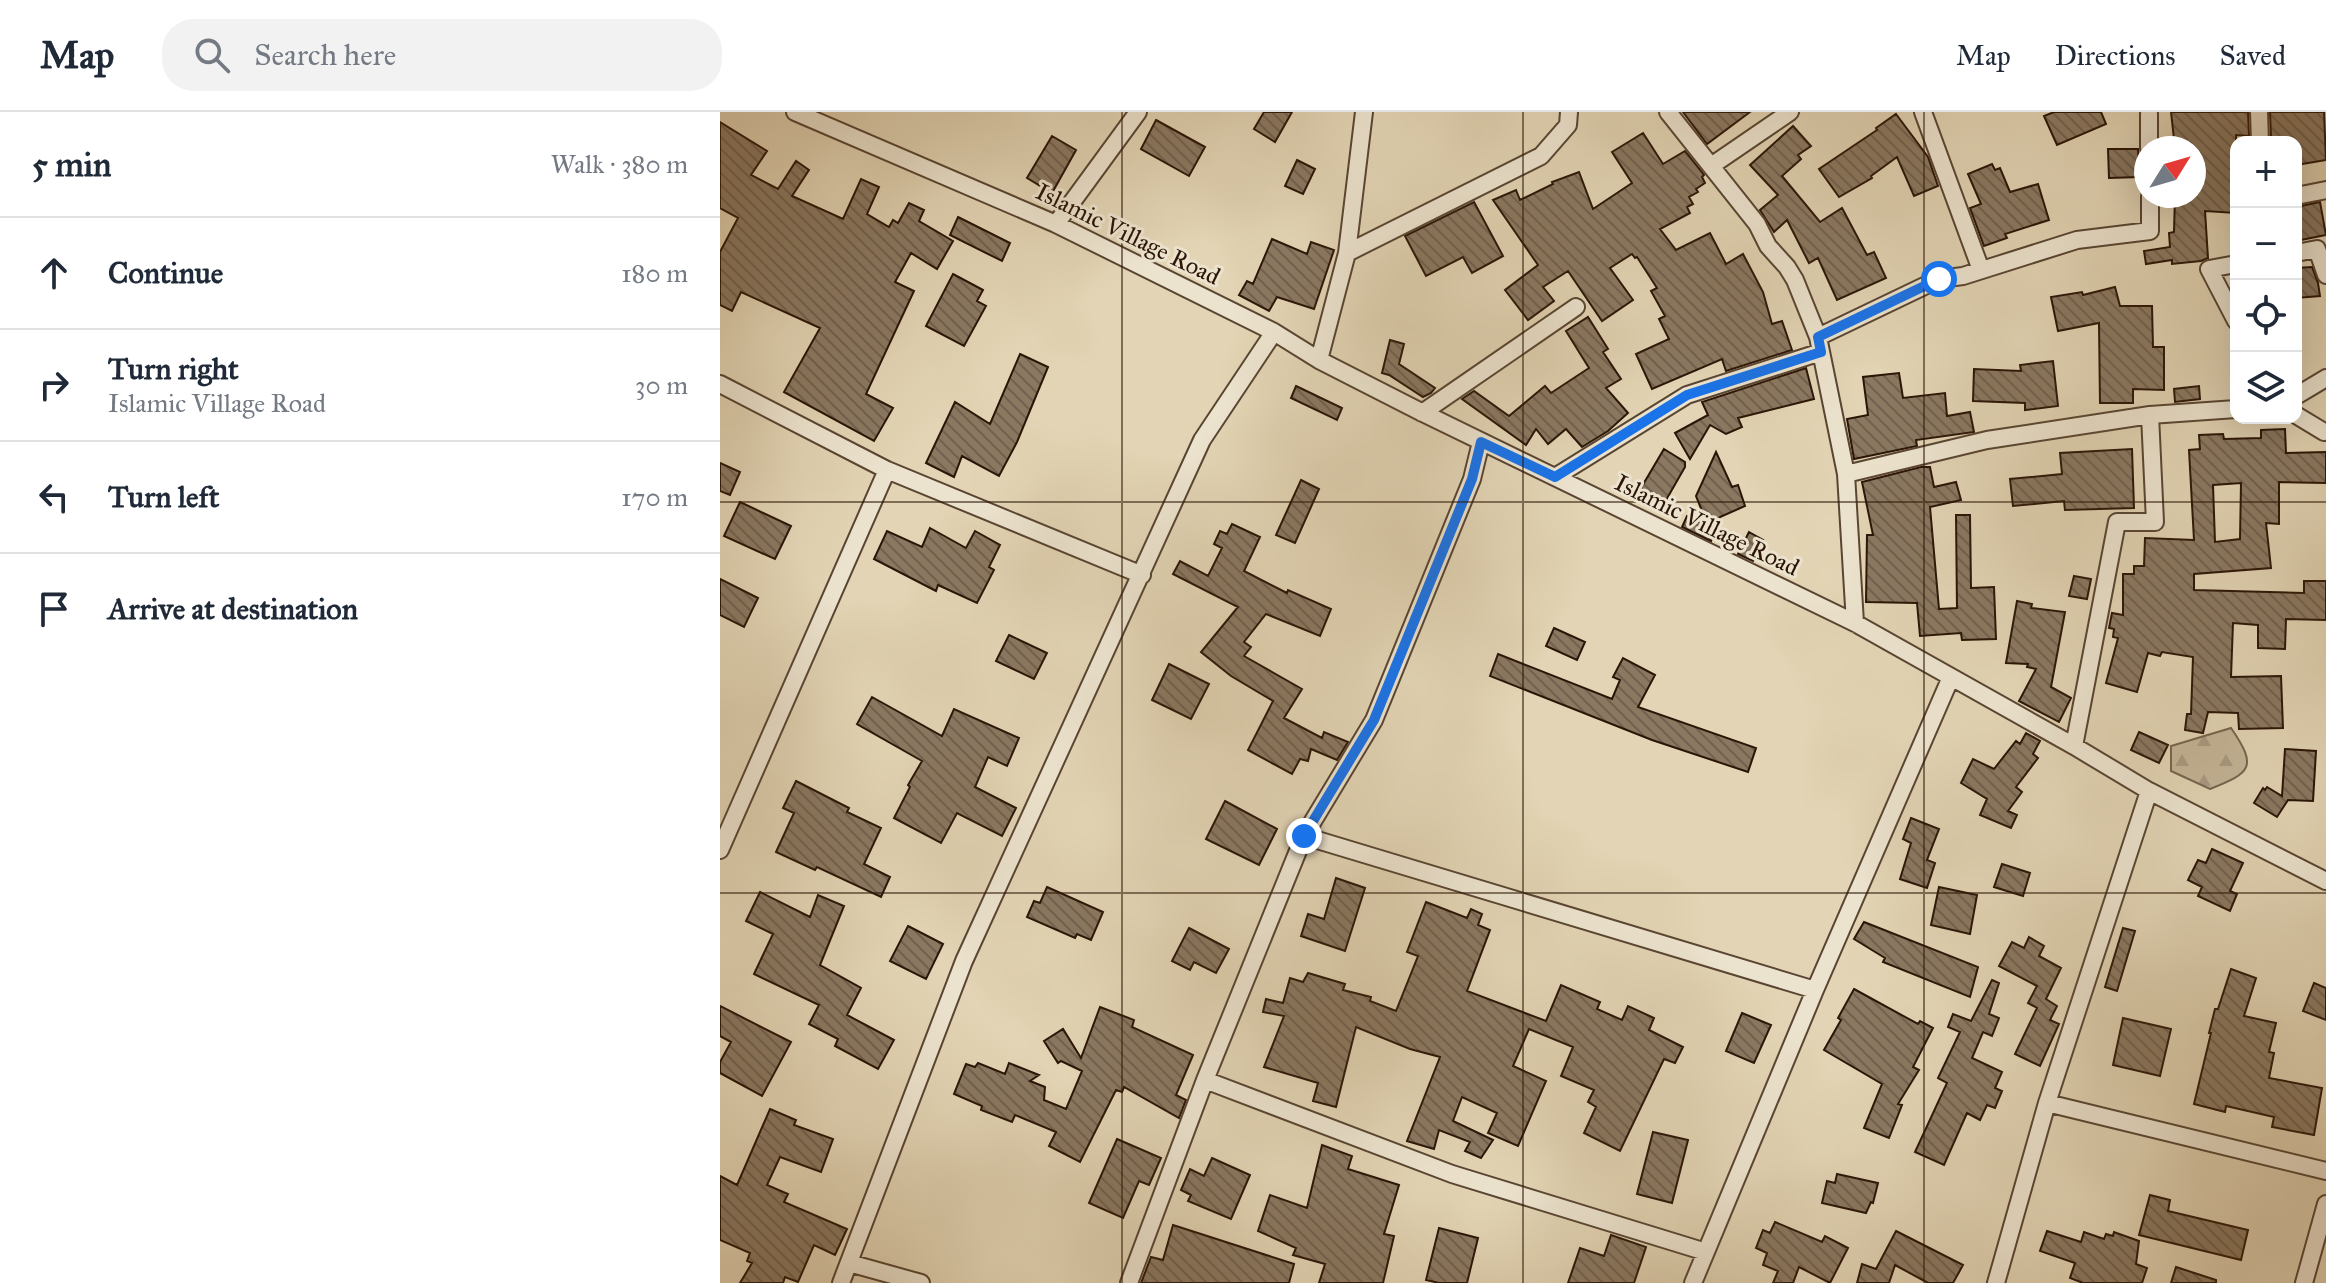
<!DOCTYPE html>
<meta charset="utf-8">
<style>
:root{--surface:#fff;--page:#f2f2f3;--text:#1f2937;--muted:#747a83;--line:#e0e1e3}
body{margin:0;font-family:"IM FELL Great Primer",serif;background:var(--page);color:var(--text)}
.controls{position:absolute;right:24px;top:24px;display:grid;overflow:hidden;border-radius:16px;box-shadow:0 8px 32px #0002}
.controls button{width:72px;height:72px;display:grid;place-items:center;padding:0;border:0;border-bottom:2px solid var(--line);background:var(--surface);color:var(--text);font:40px sans-serif}
.compass{position:absolute;left:1414px;top:24px;width:72px;height:72px;border-radius:50%;background:var(--surface);box-shadow:0 8px 32px #0002;rotate:53deg}
.stop{position:absolute;width:24px;height:24px;margin:-18px;border:6px solid #1a73e8;border-radius:50%;background:#fff}
.stop.end{background:#1a73e8;border-color:#fff;box-shadow:0 2px 8px #0008}
.list{margin:0;padding:0;list-style:none}
h2{display:flex;justify-content:space-between;align-items:center;height:104px;margin:0;padding:0 32px;font-size:34px}
h2 small{font-size:26px;font-weight:400;color:var(--muted)}
.list li{display:grid;grid-template-columns:52px 1fr auto;gap:24px;align-items:center;box-sizing:border-box;height:112px;padding:0 32px;border-top:2px solid var(--line)}
.list b{display:block;font-size:30px;white-space:nowrap}
.list p{margin:0;font-size:26px;white-space:nowrap;color:var(--muted)}
.list em{font-size:26px;font-style:normal;color:var(--muted)}
.icon{flex:none;width:44px;height:44px;fill:none;stroke:currentColor;stroke-width:2;stroke-linecap:round;stroke-linejoin:round}
.map{position:relative;flex:none;width:1606px;height:1171px;overflow:hidden}
header{display:flex;align-items:center;gap:48px;box-sizing:border-box;height:112px;padding:0 40px;background:var(--surface);border-bottom:2px solid var(--line)}
header strong{font-size:38px}
nav{display:flex;gap:44px;margin-inline-start:auto;font-size:28px}
.search{width:560px;height:72px;background:var(--page);display:flex;align-items:center;gap:20px;box-sizing:border-box;padding:0 28px;border-radius:32px;color:var(--muted);font-size:30px}
main{display:flex}
aside{flex:1;background:var(--surface)}
.map>svg:first-child{display:block}
.forest{fill:url(#forest-firs);stroke:#77644f;stroke-width:2}
.building{fill:url(#building-back-hatch);stroke:#2b1507;stroke-width:2;fill-rule:evenodd}
.lines{fill:none;stroke-linecap:round;stroke-linejoin:round}
.minor-casing{stroke:#594532;stroke-width:20}
.minor{stroke:#ece3ce;stroke-width:16}
.route{stroke:#1a73e8;stroke-width:10}
.grid{fill:none;stroke:#2b1507;stroke-width:2;stroke-opacity:0.55}
.labels{text-anchor:middle;dominant-baseline:central;stroke-width:6;stroke-linejoin:round;paint-order:stroke}
.street-label{font-size:24px;fill:#2b1507;stroke:#ece3ce}
</style>
<header>
<strong>Map</strong>
<div class="search"><svg class="icon" aria-label="search" viewBox="0 0 24 24"><circle cx="10" cy="10" r="6"/><path d="M15 15l6 6"/></svg>Search here</div>
<nav><a>Map</a><a>Directions</a><a>Saved</a></nav>
</header>
<main>
<aside>
<h2>5 min<small>Walk · 380 m</small></h2>
<ul class="list">
<li><svg class="icon" aria-label="ahead" viewBox="0 0 24 24"><path d="M12 20V5M6 11l6-6 6 6"/></svg><div><b>Continue</b></div><em>180 m</em></li>
<li><svg class="icon" aria-label="right" viewBox="0 0 24 24"><path d="M7 20v-9h11M14 6l5 5-5 5"/></svg><div><b>Turn right</b><p>Islamic Village Road</p></div><em>30 m</em></li>
<li><svg class="icon" aria-label="left" viewBox="0 0 24 24"><path d="M17 20v-9H6M10 6l-5 5 5 5"/></svg><div><b>Turn left</b></div><em>170 m</em></li>
<li><svg class="icon" aria-label="arrive" viewBox="0 0 24 24"><path d="M6 21V4h12l-3 4 3 4H6"/></svg><div><b>Arrive at destination</b></div></li>
</ul>
</aside>
<div class="map">
<svg width="1606" height="1171" viewBox="0 0 1606 1171">
<defs>
<pattern id="forest-firs" width="22" height="20" patternUnits="userSpaceOnUse" patternTransform="scale(2)"><rect width="22" height="20" fill="#c3b497"/><path d="M5 1l3.5 6h-7zM16 11l3.5 6h-7z" fill="#a89a81"/></pattern>
<pattern id="building-back-hatch" width="6" height="6" patternUnits="userSpaceOnUse" patternTransform="scale(2)"><rect width="6" height="6" fill="#8a7861"/><path d="M-1 5l2 2M0 0l6 6M5-1l2 2" fill="none" stroke="#71614e"/></pattern>
</defs>
<rect width="100%" height="100%" fill="#e2d4b4"/>
<filter id="stains"><feTurbulence type="fractalNoise" baseFrequency=".0025" numOctaves="4"/><feColorMatrix values="0 0 0 0 .2 0 0 0 0 .09 0 0 0 0 .02 0 0 0 .5 -.17"/></filter>
<radialGradient id="worn" r=".72"><stop offset=".6" stop-color="#630" stop-opacity="0"/><stop offset="1" stop-color="#630" stop-opacity=".3"/></radialGradient>
<path class="forest" d="M1511 616C1538 655 1531 661 1490 677L1451 659V634Z"/>
<path class="building" d="M544 0H572L555 30 534 17Z
M963 0H1030L987 32Z
M1334 0H1381L1386 12 1337 33 1324 4Z
M1451 0H1528L1529 24 1516 23V101L1485 99 1488 146 1481 149 1452 152V148L1426 152 1424 139 1450 135 1449 121 1454 120 1455 84H1474V36H1455Z
M1550 0H1604L1606 48 1576 53V30H1558L1557 25H1551Z
M1176 2 1208 45 1218 74 1194 84 1177 45 1151 64 1152 66 1119 85 1099 57 1157 18 1156 16Z
M436 8 485 35 469 64 421 37Z
M0 10 47 39 31 63 58 77 76 49 89 58 72 84 123 107 141 67 159 75 147 102 169 115 173 108 178 111 189 91 204 98 199 109 233 129 217 157 191 141 175 170 194 179 146 282 173 296 154 329 64 280 100 216 21 180 12 199 0 193V140L18 106 0 96Z
M1073 14 1091 34 1078 43 1081 47 1062 64 1100 110 1122 96 1147 143 1154 140 1166 166 1117 188 1098 146 1089 151 1067 108 1054 120 1040 98 1058 83 1030 53Z
M923 21 943 52 965 39 984 63 982 65 985 71 976 77 978 80 969 85 973 92 967 95 970 101 940 117 956 138 990 121 1006 152 1023 142 1043 180 1052 212 1062 209 1072 238 1006 259 1002 247 932 277 916 242 949 227 939 207 945 204 931 179 937 176 917 145 915 146 912 142 890 156 913 188 882 209 848 159 823 175 834 189 808 208 785 178 818 153 773 88 796 78 800 88 833 72 832 70 859 60 873 97 912 71 892 40Z
M332 24 356 38 332 81 307 66Z
M1388 37H1418L1420 65 1389 66Z
M577 48 595 57 583 82 565 74Z
M1272 52 1275 58 1280 56 1290 80 1318 72 1329 108 1285 122 1287 126 1264 134 1250 96 1261 92 1248 62Z
M754 90 783 144 752 161 743 145 706 164 685 124Z
M1600 90 1606 123 1576 129V95Z
M238 105 290 131 282 149 230 123Z
M552 127 587 142 591 130 614 138 594 197 557 185 549 199 519 183 527 169 533 172Z
M1592 155 1598 171 1600 184 1576 186V156Z
M233 162 263 178 257 189 266 194 244 234 206 214Z
M1395 175 1400 194H1432L1433 235H1444V278L1413 277V291H1380L1379 211 1338 219 1331 185 1362 180 1363 183Z
M868 205 888 237 883 240 901 267 886 276 908 301 888 319 862 335 846 317 828 332 816 317 806 333 742 287 754 279 789 304 825 274 831 281 869 256 846 219Z
M670 228 684 232 679 252 715 276 711 281 703 285 669 263 662 261Z
M300 242 328 255 297 330 279 364 242 344 234 365 206 351 235 290 270 312Z
M1333 249 1338 294 1305 298V291L1253 289 1254 257 1301 259 1300 253Z
M1086 256 1094 287 1018 306 1022 315 1006 322 990 313 970 347 955 321 988 303 982 290Z
M1179 261 1183 286 1225 281 1227 304 1250 300 1254 320 1196 328 1197 334 1134 347 1127 307 1148 303 1143 265Z
M576 274 622 296 617 308 571 286Z
M1479 274 1480 287 1455 290 1454 277Z
M1565 317 1566 341 1606 340V371L1559 370V412L1546 411 1551 456 1474 462V478L1584 481V469H1606V508L1566 507 1565 537 1538 536V513L1513 511 1511 565 1561 564 1563 616 1519 617 1518 601 1488 600 1483 621 1465 618 1467 602H1471L1473 545 1442 540 1440 544 1428 541 1417 580 1386 571 1398 526 1393 525 1394 517 1389 516 1392 501 1403 503V462H1414V454H1424L1425 426 1474 428 1469 338 1480 337 1479 323 1503 322 1504 327 1541 326V318ZM1521 371 1520 427 1495 430 1493 373Z
M944 337 965 350V355L945 390 921 376Z
M1412 337 1414 396 1345 398 1344 389 1293 394 1290 367 1342 362 1340 341Z
M996 340 1012 375 1018 373 1025 394 1000 405 991 429 962 415 967 404 988 414 976 384Z
M0 351 20 360 10 383 0 379Z
M1201 355H1210L1214 375 1236 370 1241 388 1210 395 1219 497 1237 496 1236 403H1250L1251 476 1274 475 1276 527 1242 528 1241 521 1200 524 1197 491 1146 490 1147 423H1153L1142 370Z
M581 368 599 377 575 431 556 423Z
M20 390 71 414 55 447 4 424Z
M512 412 540 425 524 459 567 481 568 478 611 497 600 524 546 502 524 530 531 535 524 544 582 577 564 606 602 626 604 620 628 630 617 648 591 637 588 649 580 647 572 662 528 638 553 589 511 564 481 540 518 495 453 462 460 449 488 464 502 436 494 432 500 419 507 422Z
M210 416 246 436 255 419 280 433 269 455 274 458 257 491 218 473 216 479 154 447 167 419 202 435Z
M1029 420 1043 428 1033 449 1018 442Z
M1354 464 1371 467 1367 487 1349 484Z
M0 467 38 486 24 515 0 503Z
M1297 489 1312 492 1311 496 1345 500 1331 575 1351 586 1339 610 1299 589 1316 557 1307 555 1308 552 1286 551Z
M834 516 865 530 857 548 826 534Z
M289 523 327 541 314 567 276 549Z
M778 542 892 587 900 568 893 565 903 546 935 563 918 595 1036 636 1028 660 932 628 770 564Z
M449 552 489 572 471 607 432 588Z
M152 585 222 624 234 597 299 626 287 654 268 645 255 675 296 696 282 724 237 701 221 731 174 706 190 675 188 673 202 649 137 612Z
M1419 620 1448 633 1439 651 1411 638Z
M1306 621 1320 629 1313 642 1318 646 1296 675 1302 680 1288 699 1297 703 1291 716 1260 703 1267 687 1241 671 1253 647 1274 657 1296 629 1300 632Z
M1565 637 1596 639 1593 689 1568 688 1557 705 1534 691 1543 676 1545 678 1547 675 1562 684Z
M76 669 129 696 127 700 161 716 144 752 170 765 161 785 97 755 95 758 56 740 74 701 63 696Z
M505 689 557 717 539 753 486 727Z
M1191 706 1219 717 1207 748 1215 751 1207 776 1180 767 1191 731 1183 727Z
M1492 737 1523 751 1510 779 1517 782 1510 799 1478 784 1482 775 1468 768 1478 748 1486 751Z
M1282 752 1310 761 1303 784 1274 775Z
M616 766 645 776 625 839 581 824 588 802 604 807Z
M327 775 383 800 371 828 357 822 355 826 307 805 314 789 320 791Z
M1219 775 1257 783 1250 822 1211 813Z
M40 780 90 805 98 783 124 794 100 853 141 876 127 903 174 928 158 957 115 934 118 927 89 912 99 893 34 862 53 822 26 809Z
M706 790 747 806 751 797 762 802 758 813 770 818 747 879 826 909 841 873 880 890 877 897 902 908 908 894 934 906 929 918 963 935 955 951 944 947 900 1039 864 1021 876 995 868 990 874 978 841 964 853 935 809 917 793 954 826 969 798 1034 768 1021 777 1001 742 985 733 1009 773 1028 761 1046 745 1039 750 1030 719 1018 714 1037 687 1029 720 945 690 937 636 915 616 995 593 989 598 971 544 955 564 904 543 900 546 887 563 891 570 866 583 870 588 861 625 872 623 878 651 885 650 889 676 899 698 844 687 840Z
M1144 810 1258 855 1250 885 1163 850 1165 846 1134 827Z
M188 814 223 832 206 867 170 849Z
M469 816 509 837 496 861 474 850 470 858 452 849Z
M1403 816 1415 819 1397 879 1385 875Z
M1309 825 1324 834 1319 844 1341 856 1326 887 1337 894 1330 908 1339 912 1320 954 1295 942 1317 896 1308 891 1317 874 1279 854 1292 830 1304 836Z
M1511 857 1536 866 1524 904 1556 911 1549 940 1554 941 1549 966 1602 976 1594 1023 1552 1015 1554 1005 1506 994 1505 1000 1474 992 1491 921H1489L1495 897H1498Z
M1272 868 1279 871 1269 902 1279 906 1272 924 1263 920 1252 946 1282 960 1275 976 1282 979 1275 996 1267 993 1260 1008 1247 1001 1224 1053 1195 1040 1227 971 1218 966 1240 920 1228 915 1233 902 1251 909Z
M1594 871 1606 876V908L1583 899Z
M1134 877 1198 912 1200 909 1213 916 1193 955 1199 958 1178 992 1182 993 1169 1026 1144 1016 1162 972 1104 938 1121 908 1118 906Z
M0 894 71 930 42 984 0 961V950L11 930 0 924Z
M380 895 414 908 412 915 473 943 456 983 466 988 459 1006 404 975 402 980 396 978 360 1050 329 1034 336 1020 295 1003 292 1010 261 998 262 994 234 982 246 952 255 955 258 951 285 962 289 951 319 963 310 969 325 975 324 988 346 997 362 959 341 949 338 951 324 929 343 917 361 946Z
M1022 901 1051 913 1034 951 1006 939Z
M1403 906 1451 917 1440 964 1393 953Z
M50 997 76 1008 74 1013 113 1027 101 1060 60 1045 47 1073 68 1082 64 1090 127 1117 115 1143 94 1133 78 1170 65 1165 63 1171H20L32 1151 27 1149 30 1141 0 1128V1064L17 1073Z
M933 1020 968 1028 952 1091 917 1082Z
M397 1027 441 1046 429 1073 419 1069 403 1106 369 1091Z
M602 1033 632 1044 628 1057 679 1073 664 1122 674 1124 663 1171H599L605 1152 573 1143 576 1136 538 1119 550 1083 587 1096Z
M492 1046 530 1063 511 1107 468 1089 471 1083 461 1078 470 1057 484 1064Z
M1117 1062 1158 1071 1153 1091 1151 1090 1146 1101 1102 1091 1107 1069 1115 1071Z
M1430 1083 1450 1088 1448 1099 1528 1118 1521 1148 1419 1123Z
M1055 1110 1102 1130 1105 1124 1128 1136 1110 1171 1079 1155 1073 1171H1053L1058 1159 1043 1153 1047 1141 1036 1136 1043 1118 1050 1121Z
M453 1113 574 1152 569 1171H421L431 1145 443 1148Z
M719 1116 758 1126 747 1171H719L706 1168Z
M1176 1119 1243 1153 1233 1171H1208L1175 1153 1169 1171H1137L1142 1152 1156 1157Z
M1327 1119 1361 1130 1364 1120 1384 1127 1386 1122 1393 1124 1394 1120 1419 1129 1416 1152 1427 1156 1422 1171H1363L1350 1166 1355 1151 1320 1139Z
M891 1123 926 1135 914 1171H848L860 1136 884 1144Z
M1456 1155 1496 1168V1171H1451Z"/>
<g class="lines">
<g class="minor-casing">
<path id="minor" d="M75 0 336 112 554 220 599 248 699 299 1135 511 1354 634 1429 679 1606 769
M948 0 1037 112 1048 134 1067 155 1075 168 1098 225 1126 362 1135 511
M1203 0 1261 158
M1539 0 1540 30
M1429 2V36
M991 54 1070 0
M1576 84 1606 78
M336 112 418 0
M627 141 821 44 848 13 849 0
M1576 141 1597 137 1606 163
M1516 152 1489 157 1516 209
M1098 225 1219 167 1243 164 1357 128 1430 119V84
M599 248 627 141 644 0
M0 272 167 358 422 463
M1576 284 1606 266
M702 301 856 195
M1430 303 1516 297
M1576 303 1604 320
M1126 362 1267 328 1430 303 1435 410H1397L1354 634
M835 365 967 283 1101 240
M584 724 1095 878
M0 738 167 358
M485 968 732 1062 986 1140
M1327 991 1606 1059
M129 1151 201 1171
M121 1171 244 849 482 328 554 220
M409 1171 485 968 584 724 654 608 752 367 761 330
M973 1171 1095 878 1231 565
M1276 1171 1327 991 1429 679
M1584 1171 1606 1092"/>
</g>
<use href="#minor" class="minor"/>
</g>
<g class="lines">
<path class="route" d="M584 724 654 608 752 367 761 330 835 365 967 283 1101 240 1098 225 1219 167"/>
</g>
<path class="grid" d="M402 0V1171M803 0V1171M1204 0V1171M0 390H1606M0 781H1606"/>
<g class="labels">
<g class="street-label">
<text transform="translate(408 122) rotate(26)">Islamic Village Road</text>
<text transform="translate(987 413) rotate(26)">Islamic Village Road</text>
</g>
</g>
<rect width="100%" height="100%" filter="url(#stains)"/>
<rect width="100%" height="100%" fill="url(#worn)"/>
</svg>
<div class="controls">
<button>+</button>
<button>−</button>
<button><svg class="icon" aria-label="locate" viewBox="0 0 24 24"><circle cx="12" cy="12" r="6"/><path d="M12 2v4M12 18v4M2 12h4M18 12h4"/></svg></button>
<button><svg class="icon" aria-label="layers" viewBox="0 0 24 24"><path d="M12 4l9 5-9 5-9-5zM3 14l9 5 9-5"/></svg></button>
</div>
<svg class="compass" viewBox="-18 -18 36 36"><path d="M0-13l5 13h-10z" fill="#e53935"/><path d="M0 13l5-13h-10z" fill="#747a83"/></svg>
<div class="stop" style="left:1219px;top:167px"></div>
<div class="stop end" style="left:584px;top:724px"></div>
</div>
</main>
